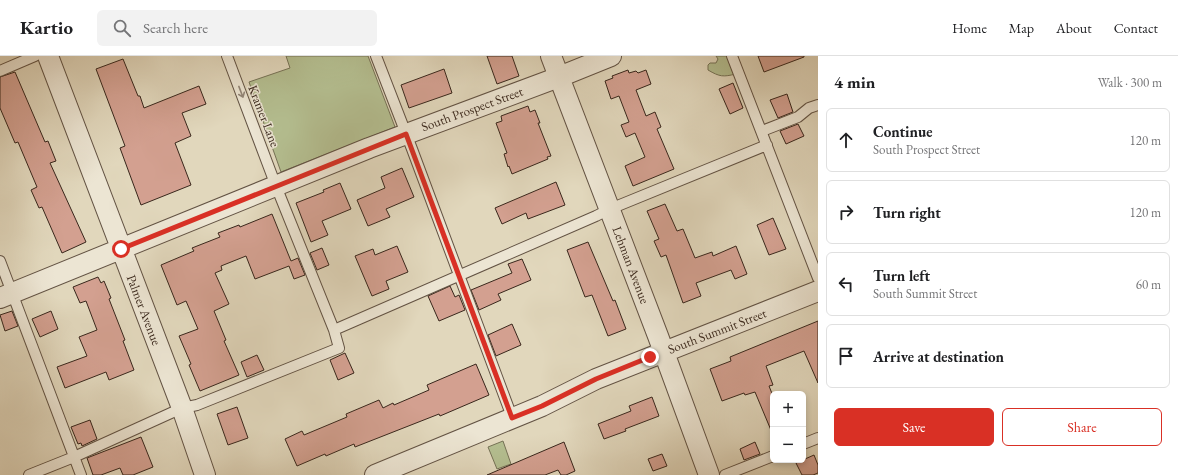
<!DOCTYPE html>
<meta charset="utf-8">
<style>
:root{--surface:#fff;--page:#f2f2f2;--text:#202124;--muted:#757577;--line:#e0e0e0;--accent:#d93025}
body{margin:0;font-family:"EB Garamond",serif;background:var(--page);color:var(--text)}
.controls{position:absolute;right:12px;bottom:12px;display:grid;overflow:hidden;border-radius:6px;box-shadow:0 2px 6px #0003}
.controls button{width:36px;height:36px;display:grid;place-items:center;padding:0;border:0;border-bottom:1px solid var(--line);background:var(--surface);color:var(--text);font:20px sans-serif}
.stop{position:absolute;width:12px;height:12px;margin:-9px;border:3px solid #d93025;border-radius:50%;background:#fff}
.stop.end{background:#d93025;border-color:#fff;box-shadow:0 1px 4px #0008}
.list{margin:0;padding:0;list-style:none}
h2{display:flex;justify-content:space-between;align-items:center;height:52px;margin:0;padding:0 16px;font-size:17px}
h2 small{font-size:13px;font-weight:400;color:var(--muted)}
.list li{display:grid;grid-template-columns:26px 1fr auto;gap:12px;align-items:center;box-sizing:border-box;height:64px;margin:0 8px 8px;padding:0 8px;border:1px solid var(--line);border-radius:6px}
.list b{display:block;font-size:15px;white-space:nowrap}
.list p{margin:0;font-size:13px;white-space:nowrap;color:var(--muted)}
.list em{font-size:13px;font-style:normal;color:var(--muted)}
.actions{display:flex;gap:8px;padding:12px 16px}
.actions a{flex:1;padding:9px 0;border:1px solid var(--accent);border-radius:6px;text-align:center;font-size:14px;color:var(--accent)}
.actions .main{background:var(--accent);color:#fff}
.icon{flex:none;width:22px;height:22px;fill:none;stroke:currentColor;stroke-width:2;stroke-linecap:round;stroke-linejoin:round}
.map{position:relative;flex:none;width:818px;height:419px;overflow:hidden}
header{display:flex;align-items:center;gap:24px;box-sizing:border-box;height:56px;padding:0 20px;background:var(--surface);border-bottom:1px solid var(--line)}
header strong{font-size:19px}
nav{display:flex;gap:22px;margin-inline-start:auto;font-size:14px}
.search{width:280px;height:36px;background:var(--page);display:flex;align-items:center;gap:10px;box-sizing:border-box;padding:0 14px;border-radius:6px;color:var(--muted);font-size:15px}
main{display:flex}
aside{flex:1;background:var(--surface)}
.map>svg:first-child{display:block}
.green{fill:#b4be90;stroke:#767256}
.building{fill:#d3a090;stroke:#39271c}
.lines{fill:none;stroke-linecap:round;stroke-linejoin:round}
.service-casing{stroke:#635344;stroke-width:12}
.minor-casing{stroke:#635344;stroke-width:22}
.service{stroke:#ece5d3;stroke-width:10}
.minor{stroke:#ece5d3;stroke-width:20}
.oneway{stroke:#928678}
.route{stroke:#d93025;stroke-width:5}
.labels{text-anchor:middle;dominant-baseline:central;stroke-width:3;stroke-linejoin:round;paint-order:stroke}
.street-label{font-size:13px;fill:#39271c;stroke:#ece5d3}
</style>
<header>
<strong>Kartio</strong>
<div class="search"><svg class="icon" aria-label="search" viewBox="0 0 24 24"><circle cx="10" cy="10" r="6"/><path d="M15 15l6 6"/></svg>Search here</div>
<nav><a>Home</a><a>Map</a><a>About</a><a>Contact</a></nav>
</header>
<main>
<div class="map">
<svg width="818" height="419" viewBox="0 0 818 419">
<rect width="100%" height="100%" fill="#e1d7bc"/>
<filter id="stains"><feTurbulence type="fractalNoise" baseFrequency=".005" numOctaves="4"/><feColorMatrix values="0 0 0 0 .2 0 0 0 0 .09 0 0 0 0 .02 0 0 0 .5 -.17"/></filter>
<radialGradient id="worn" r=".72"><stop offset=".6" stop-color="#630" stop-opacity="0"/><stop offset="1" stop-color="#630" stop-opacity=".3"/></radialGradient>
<path class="green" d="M286 0H368L395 71 281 116 249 26 290 12Z
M716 0H728L736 18C723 21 720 21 708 14V9L710 7H716L718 3Z
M503 385 511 408 497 413 488 391Z"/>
<path class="building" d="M487 0H512L519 20 497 28Z
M758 0H804V1L764 16Z
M123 3 138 40H140L144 52 199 30 206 48 182 57 191 80 175 87 191 129 141 149 120 92 125 90 96 13Z
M444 13 452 37 409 52 401 29Z
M628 14 629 17 636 15 638 17 646 14 651 28 636 34 646 60 655 56 661 71 657 73 674 113 633 130 625 110 645 101 635 77 626 81 621 69 629 66 619 40 611 43 605 25 613 22 612 20Z
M15 16 45 86 48 85 56 105 50 107 86 186 62 197 42 151 39 152 31 134 37 131 18 86 15 87 0 52V21Z
M733 27 743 52 730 58 719 33Z
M787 38 793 56 778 62 770 44Z
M528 50 530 56 535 54 540 67H538L551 100 547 101 548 103 512 118 509 110 508 111 504 98 507 97 496 67 502 65 501 60Z
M798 68 804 80 786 88 780 75Z
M402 112 414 141 386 153 390 161 368 170 357 144 385 132 381 121Z
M556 126 565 149 528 163 526 157 502 168 495 152Z
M340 127 351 153 322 165 328 179 311 186 296 147 324 136 323 134Z
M665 148 677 175 683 173 695 202 712 196 713 200 736 190 747 218 735 223 731 214 696 227 701 240 683 247 666 199 661 201 654 185 659 183 647 155Z
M272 158 291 205 298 202 305 219 294 223 289 210 255 223 246 200 221 210 222 214 215 217 229 248 214 255 226 284 224 285 239 319 200 335 189 309 191 308 179 280 198 273 186 245 177 249 161 209 194 195 192 192 220 181 218 177 239 169 240 171Z
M773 162 786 193 769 199 757 169Z
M588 186 613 245 615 244 626 273 608 280 592 239 585 241 567 194Z
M397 190 408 216 386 225 389 233 372 240 355 200 373 193 375 199Z
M322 192 329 209 317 214 310 197Z
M522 203 531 224 498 238 501 244 479 254 471 234 512 217 508 208Z
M98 221 101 227 104 225 111 242 109 243 125 284 123 285 134 314 109 324 106 316 65 332 57 311 87 300 79 281 97 274 86 245 80 247 73 231Z
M450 230 455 241 459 239 465 254 439 265 428 240Z
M12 255 18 270 5 275 0 259Z
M51 255 58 273 40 281 32 263Z
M818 265V327L804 295 766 310 773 329 769 330 773 340V379L755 336 745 339 744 337 722 345 710 313 731 305 730 301Z
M512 268 521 289 496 300 488 279Z
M345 297 354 317 338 324 330 304Z
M257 299 264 314 247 321 241 306Z
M476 308 489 339 440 360 439 358 355 391 354 388 326 400 325 398 297 410 285 383 302 375 304 379 347 361 346 358 379 344 383 352 393 347 394 349 429 334 427 329Z
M652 341 659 360 625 373 626 375 604 383 598 368 631 355 629 350Z
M237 351 248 382 228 389 217 358Z
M90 364 97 383 82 390 81 387 78 388 71 371Z
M141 381 153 411 133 419H123L120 412 101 419H93L87 402Z
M564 386 575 415 566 419H561L558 414 545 419H487Z
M755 386 760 398 744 404 740 393Z
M662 398 667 410 653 415 648 403Z
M814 399 818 409V417L813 419H802L796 407Z"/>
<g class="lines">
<g class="service-casing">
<path id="service" d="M376 0 412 93 512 361
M732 0 818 222
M0 15 35 0
M762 75 798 61 809 52 818 49
M0 205 81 419
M334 274 596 160 610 153 767 89
M803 388 818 382
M29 419 74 401 182 352 197 349 339 292 334 274 276 130 227 0
M725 419 773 400"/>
</g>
<g class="minor-casing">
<path id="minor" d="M48 0 182 352 205 419
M551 0 658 280 709 419
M0 242 369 92 559 21 611 0
M375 419 542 350 596 323 818 235"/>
</g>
<use href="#service" class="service"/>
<use href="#minor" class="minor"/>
</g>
<defs><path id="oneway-shaft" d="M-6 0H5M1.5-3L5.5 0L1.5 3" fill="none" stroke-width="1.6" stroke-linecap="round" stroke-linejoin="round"/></defs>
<use class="oneway" href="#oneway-shaft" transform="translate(241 36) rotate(69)"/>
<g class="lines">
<path class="route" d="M121 193 406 78 512 362 542 350 596 323 650 301"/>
</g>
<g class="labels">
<g class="street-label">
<text transform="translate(472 53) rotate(-20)">South Prospect Street</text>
<text transform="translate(264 60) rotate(69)">Kramer Lane</text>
<text transform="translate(631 209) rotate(69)">Lehman Avenue</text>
<text transform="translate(144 254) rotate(69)">Palmer Avenue</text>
<text transform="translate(717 275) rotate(-21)">South Summit Street</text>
</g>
</g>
<rect width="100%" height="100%" filter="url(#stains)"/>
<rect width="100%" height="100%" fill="url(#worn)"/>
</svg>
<div class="controls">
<button>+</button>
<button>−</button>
</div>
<div class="stop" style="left:121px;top:193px"></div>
<div class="stop end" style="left:650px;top:301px"></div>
</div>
<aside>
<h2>4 min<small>Walk · 300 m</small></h2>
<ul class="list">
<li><svg class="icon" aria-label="ahead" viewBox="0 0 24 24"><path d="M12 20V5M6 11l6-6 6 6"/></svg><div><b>Continue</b><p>South Prospect Street</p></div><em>120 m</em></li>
<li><svg class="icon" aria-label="right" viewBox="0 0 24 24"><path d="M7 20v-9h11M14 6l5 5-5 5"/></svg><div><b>Turn right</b></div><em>120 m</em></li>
<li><svg class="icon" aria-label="left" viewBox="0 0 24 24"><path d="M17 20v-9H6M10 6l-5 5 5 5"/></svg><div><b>Turn left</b><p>South Summit Street</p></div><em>60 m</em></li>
<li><svg class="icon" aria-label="arrive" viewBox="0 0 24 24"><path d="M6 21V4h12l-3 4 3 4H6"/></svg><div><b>Arrive at destination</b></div></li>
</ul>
<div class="actions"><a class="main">Save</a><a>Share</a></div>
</aside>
</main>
